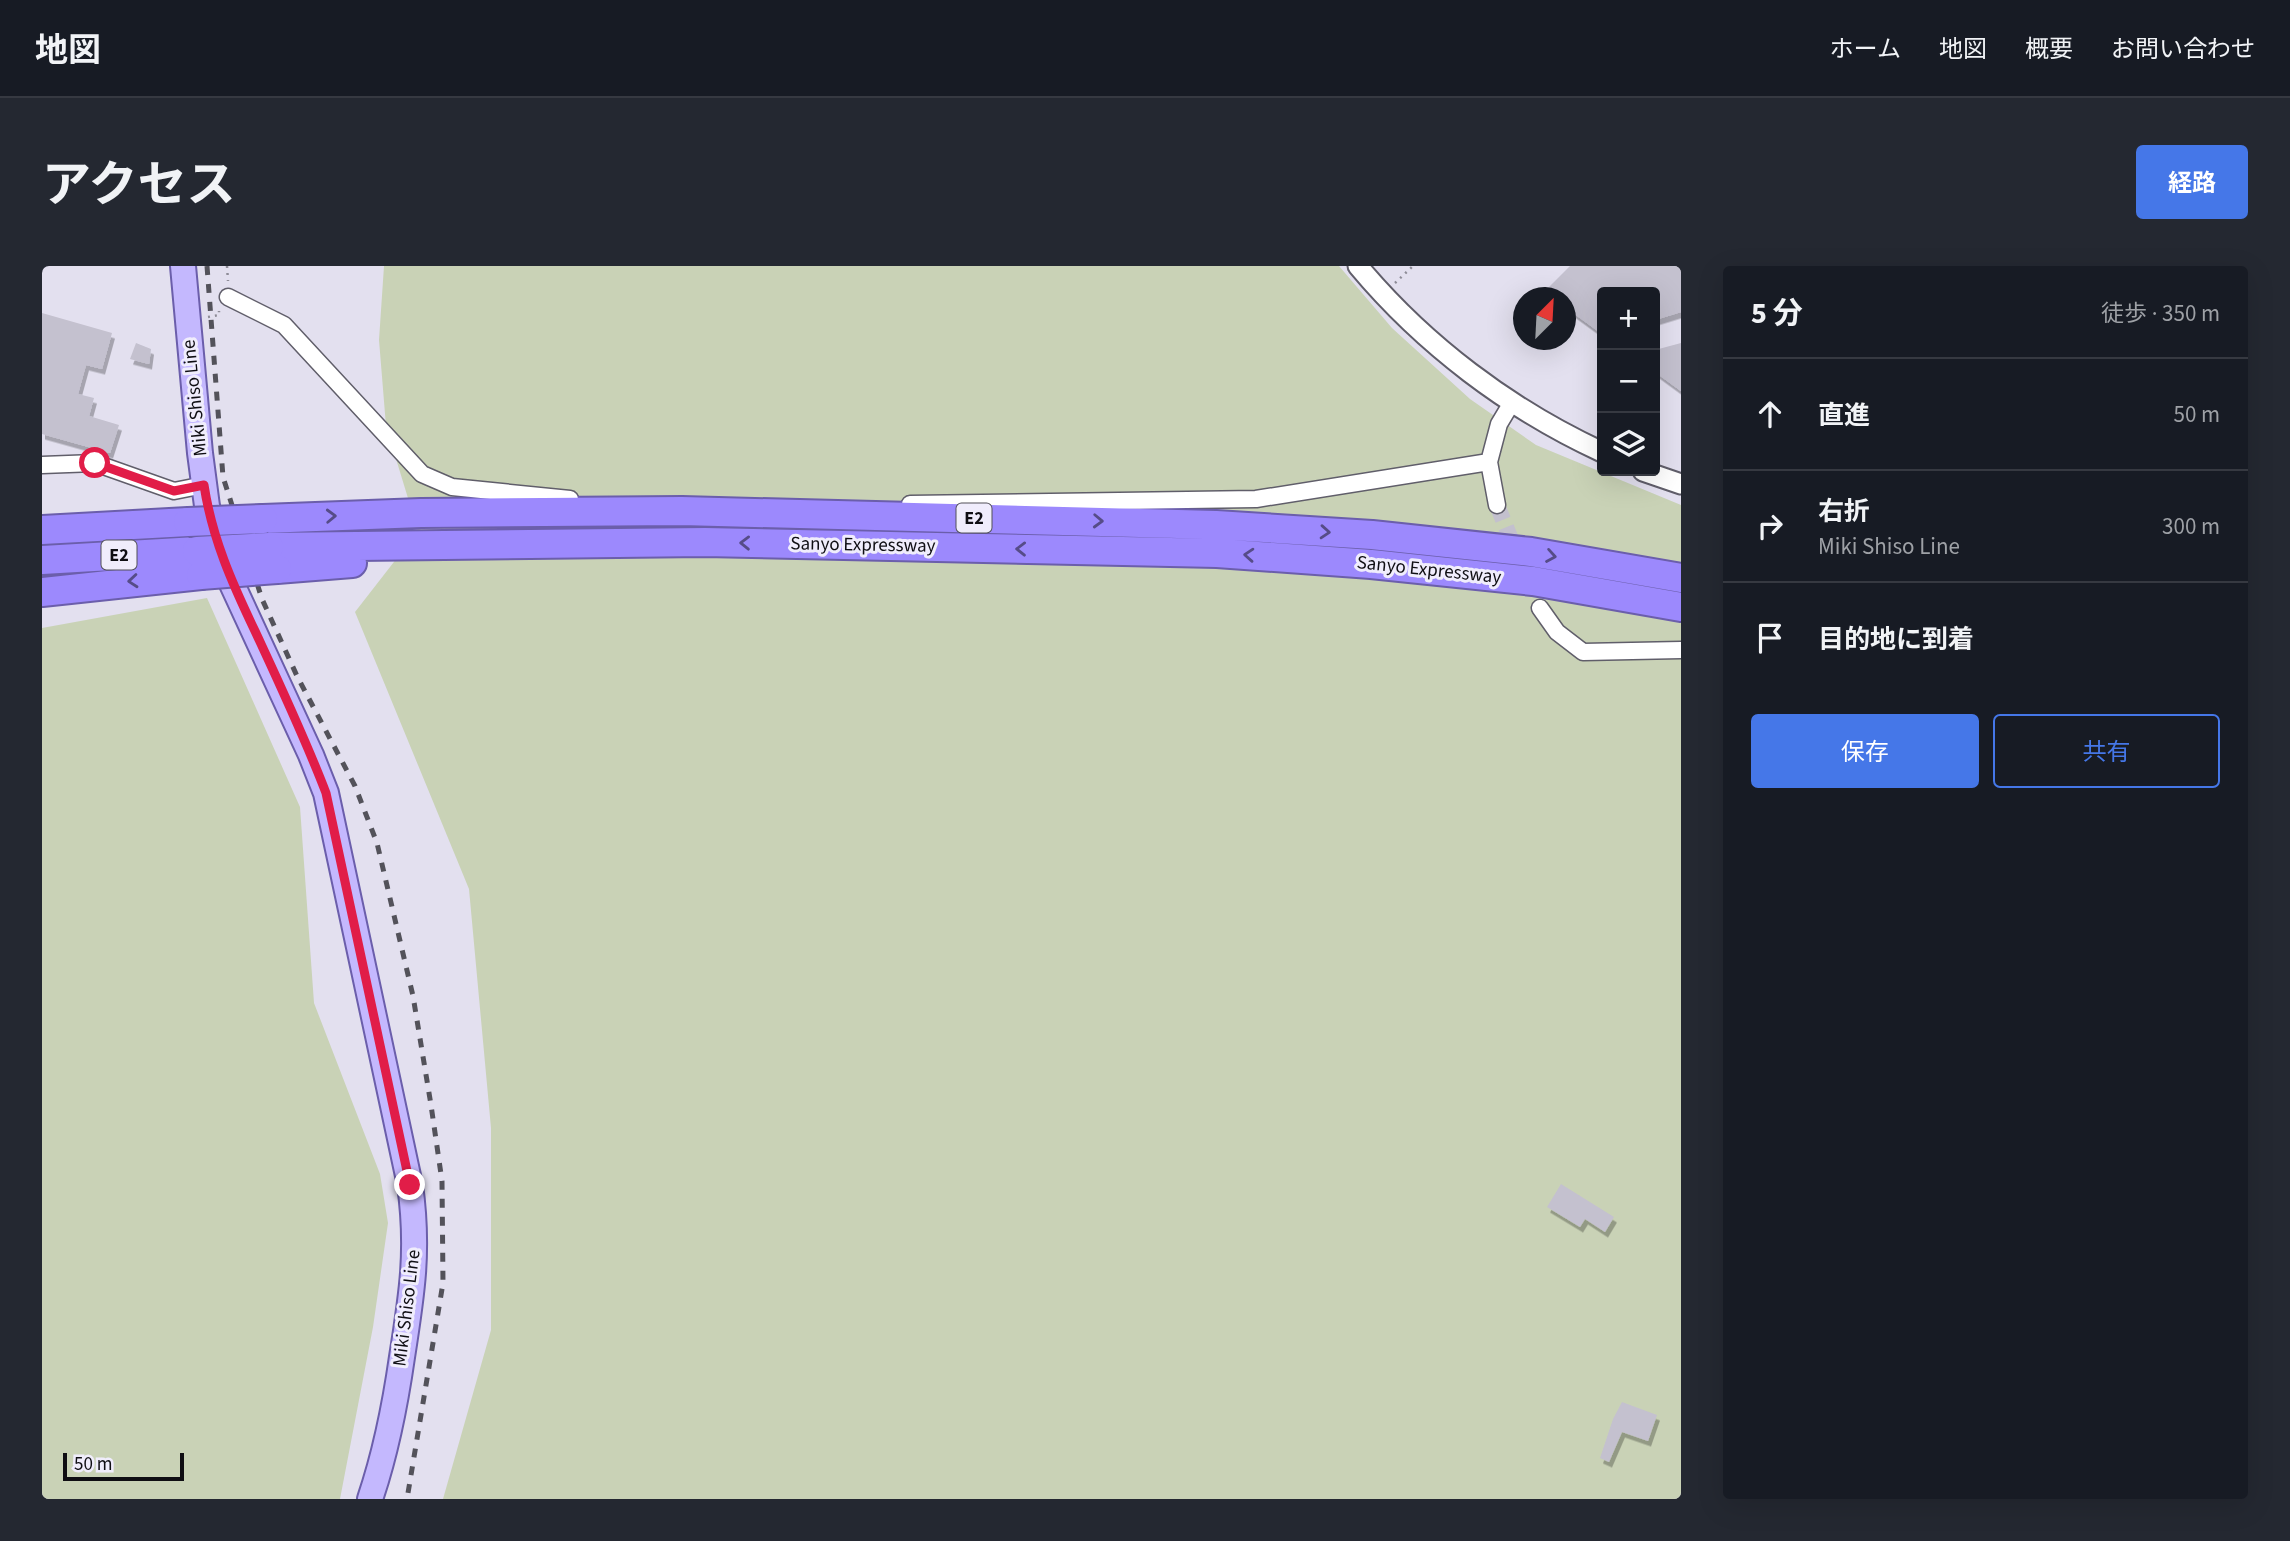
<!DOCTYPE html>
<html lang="ja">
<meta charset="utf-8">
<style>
:root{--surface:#171b24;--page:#242831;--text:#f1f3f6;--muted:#9ea1a6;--line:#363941;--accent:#4577e8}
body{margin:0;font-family:"Source Sans 3","Noto Sans JP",sans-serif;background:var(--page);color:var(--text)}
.controls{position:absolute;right:21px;top:21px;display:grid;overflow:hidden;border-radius:7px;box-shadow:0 7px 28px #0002}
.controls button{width:63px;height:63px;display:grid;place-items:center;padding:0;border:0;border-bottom:2px solid var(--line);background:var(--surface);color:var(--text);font:35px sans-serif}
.compass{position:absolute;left:1471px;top:21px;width:63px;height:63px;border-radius:50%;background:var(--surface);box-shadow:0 7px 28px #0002;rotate:24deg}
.scale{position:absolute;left:21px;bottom:18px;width:121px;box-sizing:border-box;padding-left:7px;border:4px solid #0f0e13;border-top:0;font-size:19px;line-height:24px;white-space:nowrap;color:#0f0e13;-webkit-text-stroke:5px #f0edfc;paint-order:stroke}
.stop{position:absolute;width:21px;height:21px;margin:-16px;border:5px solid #e11d48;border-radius:50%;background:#fff}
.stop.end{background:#e11d48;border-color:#fff;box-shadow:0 2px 7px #0008}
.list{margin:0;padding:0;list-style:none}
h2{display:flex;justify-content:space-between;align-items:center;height:91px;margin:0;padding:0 28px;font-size:30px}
h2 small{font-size:23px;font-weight:400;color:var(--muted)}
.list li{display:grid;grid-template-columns:46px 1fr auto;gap:21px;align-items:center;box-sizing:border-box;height:112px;padding:0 28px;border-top:2px solid var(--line)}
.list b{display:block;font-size:26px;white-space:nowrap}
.list p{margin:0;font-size:23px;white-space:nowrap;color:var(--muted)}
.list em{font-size:23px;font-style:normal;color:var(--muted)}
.actions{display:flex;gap:14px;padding:21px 28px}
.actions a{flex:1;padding:16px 0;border:2px solid var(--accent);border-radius:7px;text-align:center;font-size:24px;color:var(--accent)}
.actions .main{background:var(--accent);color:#fff}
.icon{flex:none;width:38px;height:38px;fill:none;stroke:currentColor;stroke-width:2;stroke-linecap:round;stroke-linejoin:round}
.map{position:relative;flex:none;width:1639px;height:1233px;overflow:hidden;border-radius:7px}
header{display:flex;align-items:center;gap:42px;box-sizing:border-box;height:98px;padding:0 35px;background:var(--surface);border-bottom:2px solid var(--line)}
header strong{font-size:33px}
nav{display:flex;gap:38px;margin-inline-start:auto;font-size:24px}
.intro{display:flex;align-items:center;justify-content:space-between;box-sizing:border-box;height:168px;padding:0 42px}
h1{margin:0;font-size:49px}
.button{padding:18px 32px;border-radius:7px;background:var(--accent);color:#fff;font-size:24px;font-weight:700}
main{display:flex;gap:42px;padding:0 42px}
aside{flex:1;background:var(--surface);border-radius:7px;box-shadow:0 7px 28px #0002}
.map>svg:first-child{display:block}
.green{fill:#c9d2b6}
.building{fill:#c4c1cf;filter:url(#shadow)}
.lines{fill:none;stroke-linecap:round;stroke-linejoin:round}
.minor-tunnel{stroke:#c3c0ce;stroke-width:16;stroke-dasharray:16 8;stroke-linecap:butt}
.minor-casing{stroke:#605e6a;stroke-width:19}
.tertiary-casing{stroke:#605e6a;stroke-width:23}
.primary-casing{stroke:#6b5eab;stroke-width:28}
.motorway-casing{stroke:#6b5eab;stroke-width:32}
.path{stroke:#8e8c97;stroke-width:2.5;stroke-dasharray:2 5;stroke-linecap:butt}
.minor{stroke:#fff;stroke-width:16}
.tertiary{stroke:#fff;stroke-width:19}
.primary{stroke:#c4b8fe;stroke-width:24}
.motorway{stroke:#9c89fd;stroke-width:28}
.rail{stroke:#53525a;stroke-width:5;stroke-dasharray:9 9;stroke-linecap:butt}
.motorway-bridge-casing{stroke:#6b5eab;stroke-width:32;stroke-linecap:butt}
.motorway-bridge{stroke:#9c89fd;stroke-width:28}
.oneway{stroke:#564c88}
.route{stroke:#e11d48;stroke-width:9}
.labels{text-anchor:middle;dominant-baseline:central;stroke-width:6;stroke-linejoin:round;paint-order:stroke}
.shield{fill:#f0edfc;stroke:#525159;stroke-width:2}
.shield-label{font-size:18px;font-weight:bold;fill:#0f0e13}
.street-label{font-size:19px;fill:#0f0e13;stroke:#f0edfc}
</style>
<header>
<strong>地図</strong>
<nav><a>ホーム</a><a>地図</a><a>概要</a><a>お問い合わせ</a></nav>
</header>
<div class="intro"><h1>アクセス</h1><a class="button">経路</a></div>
<main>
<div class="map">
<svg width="1639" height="1233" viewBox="0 0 1639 1233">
<defs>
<filter id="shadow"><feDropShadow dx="3" dy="5.5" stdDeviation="0" flood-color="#0004"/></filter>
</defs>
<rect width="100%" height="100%" fill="#e3e0ef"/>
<path class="green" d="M342 0H1297L1350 62 1428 133 1494 179 1639 239V1233H401L449 1064V862L427 623 313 346 376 265 344 160 337 74Z
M165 332 258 541 272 737 338 908 346 957 331 1061 298 1233H0V362Z"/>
<path class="building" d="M1528 0H1639V46L1613 54V26H1560V68L1523 41V32H1510L1502 26Z
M0 47 70 67 60 103 44 99 36 128 52 132 47 150 77 159 68 187 0 168Z
M94 77 109 83 107 98 88 93Z
M1639 77V125L1613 106V84Z
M1519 918 1572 951 1563 966 1543 953 1538 961 1505 941Z
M1580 1136 1615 1149 1606 1175 1580 1166 1567 1196 1558 1192 1571 1153Z"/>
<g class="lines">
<path class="minor-tunnel" d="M1455 239 1475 288"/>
<g class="minor-casing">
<path id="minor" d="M186 31 242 59 380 208 410 221 528 233
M0 199 53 197 132 225 162 219
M868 238 1214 233 1447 196
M1455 239 1447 196 1457 158 1469 138
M1498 342 1515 366 1541 386 1639 384"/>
</g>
<g class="tertiary-casing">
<path id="tertiary" d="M1316 0C1382 79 1467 143 1560 186
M1601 205 1639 218"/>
</g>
<g class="primary-casing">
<path id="primary" d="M141 0 158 187 165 240 175 280 184 305 269 489 284 527 368 919C377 983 370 1028 360 1091 353 1140 344 1186 328 1233"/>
</g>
<g class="motorway-casing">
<path id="motorway" d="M221 253 379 247 640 245 1174 259 1330 269 1489 286 1639 312
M0 264 146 256
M227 281 663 276 1175 287 1329 298 1491 315 1639 341
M0 294 155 285
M235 303 310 297
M0 326 159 309"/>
</g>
<path class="path" d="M185 0 186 15
M1353 17 1371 0
M166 51 177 49V45"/>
<use href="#minor" class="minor"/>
<use href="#tertiary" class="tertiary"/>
<use href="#primary" class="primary"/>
<use href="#motorway" class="motorway"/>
<path class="rail" d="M165 0 181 211 220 333 255 410 313 520 335 577 371 730 389 839 400 915 401 1017 365 1233"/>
<g class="motorway-bridge-casing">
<path id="motorway-bridge" d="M146 256 221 253
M155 285 227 281
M159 309 235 303"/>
</g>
<use href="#motorway-bridge" class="motorway-bridge"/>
</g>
<defs><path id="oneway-chevron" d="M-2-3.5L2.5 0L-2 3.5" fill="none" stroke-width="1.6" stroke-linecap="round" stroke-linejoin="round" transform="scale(1.75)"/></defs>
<g class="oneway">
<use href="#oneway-chevron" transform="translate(289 250) rotate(-2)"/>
<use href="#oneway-chevron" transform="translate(1056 255) rotate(2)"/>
<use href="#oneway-chevron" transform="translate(1283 266) rotate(4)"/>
<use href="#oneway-chevron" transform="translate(703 277) rotate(-179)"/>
<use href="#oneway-chevron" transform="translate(979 283) rotate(-179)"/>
<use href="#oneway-chevron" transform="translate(1207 289) rotate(-176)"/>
<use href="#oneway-chevron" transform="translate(1509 290) rotate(10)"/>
<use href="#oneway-chevron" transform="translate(91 315) rotate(175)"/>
</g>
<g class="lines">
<path class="route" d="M53 197 132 225 162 219C170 272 190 317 213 365 238 419 263 472 284 527L368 919"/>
</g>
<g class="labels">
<g class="shield">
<rect x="914.5" y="237.5" width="35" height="29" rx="5"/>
<rect x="59.5" y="274.5" width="35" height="29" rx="5"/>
</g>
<g class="shield-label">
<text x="932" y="252">E2</text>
<text x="77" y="289">E2</text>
</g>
<g class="street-label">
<text transform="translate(153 132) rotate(-96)">Miki Shiso Line</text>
<text transform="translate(821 279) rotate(1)">Sanyo Expressway</text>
<text transform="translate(1387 304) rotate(6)">Sanyo Expressway</text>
<text transform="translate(365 1042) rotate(-83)">Miki Shiso Line</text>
</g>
</g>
</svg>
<div class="controls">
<button>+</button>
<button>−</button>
<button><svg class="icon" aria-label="layers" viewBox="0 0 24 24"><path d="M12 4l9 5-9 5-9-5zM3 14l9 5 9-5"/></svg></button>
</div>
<svg class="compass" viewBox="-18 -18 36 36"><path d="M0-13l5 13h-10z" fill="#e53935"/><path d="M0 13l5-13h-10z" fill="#9ea1a6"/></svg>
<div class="scale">50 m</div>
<div class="stop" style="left:53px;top:197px"></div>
<div class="stop end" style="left:368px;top:919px"></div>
</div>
<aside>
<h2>5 分<small>徒歩 · 350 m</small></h2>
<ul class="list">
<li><svg class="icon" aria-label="ahead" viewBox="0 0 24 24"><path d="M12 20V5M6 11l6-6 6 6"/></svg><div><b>直進</b></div><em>50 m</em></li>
<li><svg class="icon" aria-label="right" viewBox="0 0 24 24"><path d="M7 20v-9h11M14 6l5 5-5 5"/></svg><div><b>右折</b><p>Miki Shiso Line</p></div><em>300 m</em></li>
<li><svg class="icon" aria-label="arrive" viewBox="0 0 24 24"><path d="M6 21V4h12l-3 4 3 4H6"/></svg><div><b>目的地に到着</b></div></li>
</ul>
<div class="actions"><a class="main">保存</a><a>共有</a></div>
</aside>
</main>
